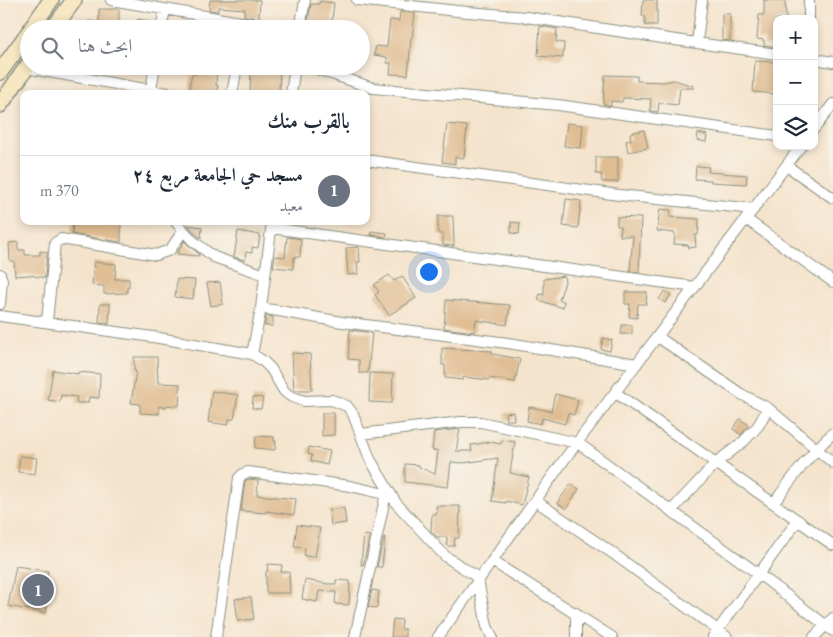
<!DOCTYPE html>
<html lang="ar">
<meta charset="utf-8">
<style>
:root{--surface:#fff;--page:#f6f6f7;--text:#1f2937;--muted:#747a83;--line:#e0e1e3;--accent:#111827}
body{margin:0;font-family:"EB Garamond",Amiri,serif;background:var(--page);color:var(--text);direction:rtl}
.controls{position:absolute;right:15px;top:15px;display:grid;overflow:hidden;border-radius:10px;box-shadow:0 2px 8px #0003}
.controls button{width:45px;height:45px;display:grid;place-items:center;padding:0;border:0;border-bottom:1px solid var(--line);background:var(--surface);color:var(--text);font:25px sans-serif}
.you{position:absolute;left:428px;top:271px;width:18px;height:18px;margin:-12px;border:4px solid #fff;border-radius:50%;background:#1a73e8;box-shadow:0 0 0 8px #1a73e833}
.badge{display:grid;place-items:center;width:32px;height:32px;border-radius:50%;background:var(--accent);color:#fff;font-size:16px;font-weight:700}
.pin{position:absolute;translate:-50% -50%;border:2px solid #fff;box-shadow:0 1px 5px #0006}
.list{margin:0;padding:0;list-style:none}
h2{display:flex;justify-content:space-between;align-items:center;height:65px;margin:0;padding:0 20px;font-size:21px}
h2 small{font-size:16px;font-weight:400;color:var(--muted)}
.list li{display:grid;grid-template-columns:32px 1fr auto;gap:15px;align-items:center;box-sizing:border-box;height:70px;padding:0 20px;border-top:1px solid var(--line)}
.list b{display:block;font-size:19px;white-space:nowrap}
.list p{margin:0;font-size:16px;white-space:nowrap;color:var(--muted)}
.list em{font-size:16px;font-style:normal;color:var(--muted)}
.icon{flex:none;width:28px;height:28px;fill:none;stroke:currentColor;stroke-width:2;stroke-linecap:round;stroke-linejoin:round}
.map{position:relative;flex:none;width:833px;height:637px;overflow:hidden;direction:ltr}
.search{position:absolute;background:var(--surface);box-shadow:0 2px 8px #0003;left:20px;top:20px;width:350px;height:55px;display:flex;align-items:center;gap:12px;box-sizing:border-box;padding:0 18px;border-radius:28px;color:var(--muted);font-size:19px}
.panel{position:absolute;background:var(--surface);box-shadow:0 2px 8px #0003;left:20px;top:90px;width:350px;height:135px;border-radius:10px;direction:rtl}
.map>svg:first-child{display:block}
.building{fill:#e0bd93}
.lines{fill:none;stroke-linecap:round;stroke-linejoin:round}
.minor-casing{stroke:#8a9080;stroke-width:12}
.secondary-casing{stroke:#8a9080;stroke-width:18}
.minor{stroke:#fff;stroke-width:10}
.secondary{stroke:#f7e8c3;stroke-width:15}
</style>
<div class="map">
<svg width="833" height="637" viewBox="0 0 833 637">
<rect width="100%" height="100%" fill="#f7f3e8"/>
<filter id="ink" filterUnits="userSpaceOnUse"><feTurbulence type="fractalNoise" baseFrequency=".02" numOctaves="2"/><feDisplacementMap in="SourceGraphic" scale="10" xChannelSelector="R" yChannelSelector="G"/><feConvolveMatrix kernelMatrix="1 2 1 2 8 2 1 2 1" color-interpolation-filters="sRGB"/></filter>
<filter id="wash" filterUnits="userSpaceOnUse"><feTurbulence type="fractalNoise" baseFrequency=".0096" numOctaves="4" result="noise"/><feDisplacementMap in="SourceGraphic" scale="20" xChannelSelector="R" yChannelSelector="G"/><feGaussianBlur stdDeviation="1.12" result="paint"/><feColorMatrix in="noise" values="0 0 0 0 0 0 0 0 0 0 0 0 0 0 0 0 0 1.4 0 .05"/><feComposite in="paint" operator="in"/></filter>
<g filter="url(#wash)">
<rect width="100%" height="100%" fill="#f5e4cd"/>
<g id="blocks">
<path class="building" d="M210 0H260L259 18 244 16 245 9 218 7V11L209 10Z
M643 0H657V25H645V16H642Z
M764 0H785L786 19H777V47L764 45V40L757 39 759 15H764Z
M320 1 334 3 331 29 307 26 311 4H319Z
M99 9H119V22L134 24 133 29H88V21L99 22Z
M400 12 415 13 412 38H411L408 75 390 74 391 63H387V57L374 55 376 46 387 47 390 20 399 21Z
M722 14H730V41L722 40Z
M138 19 148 21 147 29H136Z
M540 26 557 29 556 42 564 43 563 58 538 56Z
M755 61 777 62V94L753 92Z
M196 66H217L216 85H218L217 93 190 92V82L192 74H196Z
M251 68 280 69 279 94H250Z
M605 75 637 76V81L664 82 674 80 694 86V88H680L678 105 659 103 658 112 650 111 651 99 623 98 622 102 611 101V106L603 104Z
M567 123 583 125 581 148 564 146Z
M447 124 467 126 464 158 455 157V164L442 162Z
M644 130 648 148 628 152 626 141 631 140 630 133Z
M698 133 707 135 706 142 697 140Z
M596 157H618V182H602L601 174H596Z
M696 166 709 167 708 172 747 175 746 184 711 182V180L695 179Z
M566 199 581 201 578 228 563 226Z
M660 209 671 210 670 217 699 219 698 235H695L696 247 689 248 688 245 674 244 675 233 657 231Z
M438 216H453L454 246 443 245V234H438Z
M617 217 641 218 639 272 630 271 633 236H620L621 226H617Z
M73 221H121V242L72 234Z
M511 222 520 223 519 234 511 233Z
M188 225 202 227 201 238 198 236Z
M238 231 260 235 258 248 252 247V253L246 252 245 260 234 257Z
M371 231 387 233 386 237 371 235Z
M287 237 301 239 300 257H294L293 269 273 267 275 256 285 257Z
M184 241 199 254V256L177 254Z
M18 242V250H25V255H40V251L47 252 45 278 29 275 15 276 14 261H10L9 243Z
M359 247 360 262H357L358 274 348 275 346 248Z
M94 262 116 264 115 279H129V287L127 286V293L104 294V286L92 285Z
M389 275 394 281 402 276 416 298 389 315 375 295 379 292 374 285Z
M564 276 565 282 559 300 564 301 563 308 538 300 540 294 544 295V279Z
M177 279 195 280 193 299 175 297Z
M220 282 223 304 211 306 207 283Z
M665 291 671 295 665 303 659 299Z
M625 292H647L646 304H638L637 318 629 317 630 304H625Z
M446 300 510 305 507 325 476 320 474 332 444 328Z
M100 304H110L109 324 99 323Z
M266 316 273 317V326H265Z
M622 325H632V334H621Z
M350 330 372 333 368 373H359V360L348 359Z
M603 338 612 340 610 351 601 349Z
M442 348 492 351V354L520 359 515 382 489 378V380L463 377V380L445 378V365H442Z
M292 353 310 354 312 390H294Z
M134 357H157L158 383 180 384 179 406 167 405 166 408 159 406V414L140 413V404L131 403 136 371H134Z
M53 370 78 374V372L100 374 99 398 89 397 88 403H76L77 397 61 395 60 402 48 400Z
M370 373 393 374 392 403 369 402Z
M212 391 238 395 234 419H229L228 425 208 422Z
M555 394 578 400 574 415 568 413 565 424 542 418 541 424 527 421 529 407 551 411Z
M253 397 263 398 261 409 252 408Z
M513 412 514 420H506L505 413Z
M322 413H334V435L322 436Z
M740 419 749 425 741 435 733 429Z
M460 429 456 451H472L471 445 491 442 501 444 502 440 515 442 510 473 529 477 522 505 506 501V503L492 501 498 458 463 463 451 462 448 487 405 482V464L419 465V467L435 474 438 451 432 450 434 432Z
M256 436 274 437V441H276L275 450 255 448Z
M309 447 330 451 327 465 311 461 312 455 308 454Z
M20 456 37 458 35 474 18 472Z
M248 479 258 480 257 495 296 499 294 515 266 511V513L241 511 245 481Z
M571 484 579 489 566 509 557 503Z
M436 506H460L459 538H455L454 546H447V537H437L431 531 432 514H437Z
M344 508 346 523 331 525 329 510Z
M297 525 320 528 315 557 304 556 305 548 294 547Z
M364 535 370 536 363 565H361Z
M384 537H385L382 567H377Z
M268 564 282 565 281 572H289L290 593H266V572H267Z
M16 566 48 571 46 583H50L46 613 8 606Z
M305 580 328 584H336V580L350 581 349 605 335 604 336 592 319 591 317 602 302 599Z
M372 590 379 591 377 608 368 607Z
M251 597 254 619 238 621 235 599Z
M393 619 402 620 401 629H405V637H391Z"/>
</g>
</g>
<g filter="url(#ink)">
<use href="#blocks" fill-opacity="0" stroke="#8a9080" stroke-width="1"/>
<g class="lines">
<g class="minor-casing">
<path id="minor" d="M111 0 282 29
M357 0 457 11 526 17 682 41 777 54
M809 0V19
M161 29 165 10
M300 29 305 0
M697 43 702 0
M814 59 833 62
M308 66 373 88 558 105 777 136
M26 68 173 94
M150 94 155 66
M232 94 237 66
M291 94 295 66
M814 129 833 104
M366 160 619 195 754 209
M787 166 833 198
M746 219 833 282
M175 221 193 241 214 257 265 275
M272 228 695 287
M0 274 2 280 0 304
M261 308 342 322 508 343 637 364
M0 316 153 337 252 354 263 361 271 369 284 391 290 396 304 401 332 400 347 406 353 414 370 459 396 503 445 556 474 575 478 580 487 626 492 637
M47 321 55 243 61 239 156 255 170 250 183 231
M658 337 741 394 768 408 833 463
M252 354 261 308 272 222
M616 393 833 545
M361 434 461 422H481L578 443 768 581 833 631
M536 501 611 552 727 637
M774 503C792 478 810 454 833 433
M671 511 716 463 744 441 758 426 768 408
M492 561 612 637
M216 637 239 478 243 474 248 472 350 486 385 494
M355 637 387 489
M438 637 564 460 801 146
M576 637V613
M713 637 798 520
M814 637 833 618"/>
</g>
<g class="secondary-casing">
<path id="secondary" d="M31 29 51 0
M53 29 74 0
M0 72 29 32
M0 105 29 64"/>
</g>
<use href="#minor" class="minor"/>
<use href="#secondary" class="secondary"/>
</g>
</g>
</svg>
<div class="controls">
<button>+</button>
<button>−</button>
<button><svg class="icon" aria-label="layers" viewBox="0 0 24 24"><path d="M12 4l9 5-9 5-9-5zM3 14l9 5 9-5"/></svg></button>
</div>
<div class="you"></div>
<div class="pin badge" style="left:38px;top:590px;background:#6b7280">1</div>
<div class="search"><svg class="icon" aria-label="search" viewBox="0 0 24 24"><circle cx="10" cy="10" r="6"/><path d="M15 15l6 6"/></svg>ابحث هنا</div>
<section class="panel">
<h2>بالقرب منك<small></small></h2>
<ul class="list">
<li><span class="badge" style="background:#6b7280">1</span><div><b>مسجد حي الجامعة مربع ٢٤</b><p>معبد</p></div><em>370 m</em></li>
</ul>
</section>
</div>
